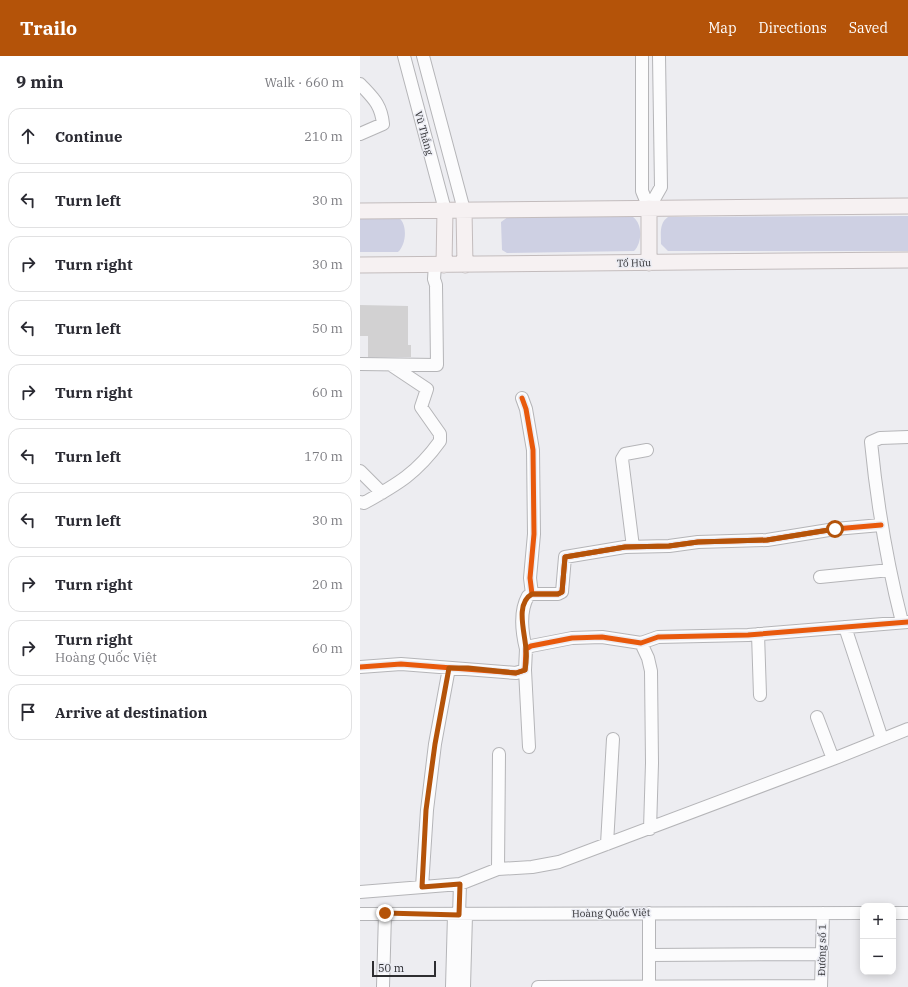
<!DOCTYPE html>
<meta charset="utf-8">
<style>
:root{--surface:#fff;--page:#f2f2f3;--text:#2b2b33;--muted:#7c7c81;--line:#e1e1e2;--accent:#b45309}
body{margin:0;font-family:"IBM Plex Serif",serif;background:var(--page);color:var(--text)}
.controls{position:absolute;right:12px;bottom:12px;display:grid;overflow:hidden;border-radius:8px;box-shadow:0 2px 10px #0003}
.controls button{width:36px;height:36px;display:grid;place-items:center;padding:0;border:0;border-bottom:1px solid var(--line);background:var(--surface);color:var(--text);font:20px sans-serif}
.scale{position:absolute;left:12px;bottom:10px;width:64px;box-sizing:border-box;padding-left:4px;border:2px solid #2e2e31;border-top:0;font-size:11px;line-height:14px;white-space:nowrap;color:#2e2e31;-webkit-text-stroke:3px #ebecf3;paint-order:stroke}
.stop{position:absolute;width:12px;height:12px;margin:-9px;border:3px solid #b45309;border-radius:50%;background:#fff}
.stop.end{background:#b45309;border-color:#fff;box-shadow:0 1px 4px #0008}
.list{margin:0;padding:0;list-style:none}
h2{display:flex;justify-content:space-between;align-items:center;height:52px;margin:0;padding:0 16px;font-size:17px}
h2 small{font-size:13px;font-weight:400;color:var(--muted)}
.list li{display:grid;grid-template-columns:26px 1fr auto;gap:12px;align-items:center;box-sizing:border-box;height:56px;margin:0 8px 8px;padding:0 8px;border:1px solid var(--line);border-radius:12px}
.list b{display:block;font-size:15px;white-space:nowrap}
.list p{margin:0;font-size:13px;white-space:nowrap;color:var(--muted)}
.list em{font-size:13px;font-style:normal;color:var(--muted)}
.icon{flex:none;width:22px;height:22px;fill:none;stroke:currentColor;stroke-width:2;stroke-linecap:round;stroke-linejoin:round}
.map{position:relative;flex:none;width:548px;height:931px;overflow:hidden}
header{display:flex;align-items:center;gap:24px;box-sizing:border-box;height:56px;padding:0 20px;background:var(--accent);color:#fff}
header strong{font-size:19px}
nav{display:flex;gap:22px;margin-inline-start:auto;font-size:14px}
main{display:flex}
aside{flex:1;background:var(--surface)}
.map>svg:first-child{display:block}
.green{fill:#ced0e3}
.building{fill:#d2d1d2}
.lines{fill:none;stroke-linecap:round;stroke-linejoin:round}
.minor-casing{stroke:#b5b5b8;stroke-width:14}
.major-casing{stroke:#c3bcbd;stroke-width:17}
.minor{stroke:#fcfcfd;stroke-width:12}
.major{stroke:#f6f1f2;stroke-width:15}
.cycleway-casing{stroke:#ebecf3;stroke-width:8}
.cycleway{stroke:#e8590c;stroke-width:5}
.route{stroke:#b45309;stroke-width:5}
.labels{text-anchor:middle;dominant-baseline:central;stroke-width:3;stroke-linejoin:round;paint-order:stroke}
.street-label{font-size:10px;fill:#2e2e31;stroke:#ebecf3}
</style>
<header>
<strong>Trailo</strong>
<nav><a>Map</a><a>Directions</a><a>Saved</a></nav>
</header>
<main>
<aside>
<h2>9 min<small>Walk · 660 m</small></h2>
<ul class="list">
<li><svg class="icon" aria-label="ahead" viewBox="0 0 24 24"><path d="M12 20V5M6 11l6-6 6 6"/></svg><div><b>Continue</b></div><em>210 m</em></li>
<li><svg class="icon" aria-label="left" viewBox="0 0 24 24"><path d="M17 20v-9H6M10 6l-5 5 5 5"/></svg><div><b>Turn left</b></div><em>30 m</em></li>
<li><svg class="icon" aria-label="right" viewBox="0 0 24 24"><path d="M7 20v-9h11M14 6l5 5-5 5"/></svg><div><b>Turn right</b></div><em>30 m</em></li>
<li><svg class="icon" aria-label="left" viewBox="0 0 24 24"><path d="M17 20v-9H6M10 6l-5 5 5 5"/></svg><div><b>Turn left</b></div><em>50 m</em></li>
<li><svg class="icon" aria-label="right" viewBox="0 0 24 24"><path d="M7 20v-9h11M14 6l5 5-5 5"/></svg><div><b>Turn right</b></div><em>60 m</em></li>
<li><svg class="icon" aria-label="left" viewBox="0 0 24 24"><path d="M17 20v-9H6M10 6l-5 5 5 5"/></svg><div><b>Turn left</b></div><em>170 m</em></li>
<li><svg class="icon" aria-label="left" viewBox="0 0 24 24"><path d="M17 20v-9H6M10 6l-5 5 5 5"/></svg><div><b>Turn left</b></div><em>30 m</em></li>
<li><svg class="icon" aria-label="right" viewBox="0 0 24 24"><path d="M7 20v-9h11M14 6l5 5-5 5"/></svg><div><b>Turn right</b></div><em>20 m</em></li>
<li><svg class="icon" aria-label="right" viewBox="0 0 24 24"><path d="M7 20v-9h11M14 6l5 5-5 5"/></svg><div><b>Turn right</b><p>Hoàng Quốc Việt</p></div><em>60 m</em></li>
<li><svg class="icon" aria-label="arrive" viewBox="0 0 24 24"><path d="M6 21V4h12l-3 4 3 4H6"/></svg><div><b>Arrive at destination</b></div></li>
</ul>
</aside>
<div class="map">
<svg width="548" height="931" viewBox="0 0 548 931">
<rect width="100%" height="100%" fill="#ededf1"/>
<path class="green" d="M548 160V195H308L301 188C301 178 299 167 308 161Z
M148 161H273C283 168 282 187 274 195L147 197 142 194 141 166Z
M0 162H39C48 169 46 189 38 196H0Z"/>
<path class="building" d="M0 249 48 250V289H51V301H8V280H0Z"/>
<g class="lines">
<g class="minor-casing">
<path id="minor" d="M44 0 85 154
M63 0 104 154
M282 0V135L289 152
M0 28C13 42 21 48 23 68L0 78
M289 152 301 131 299 0
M0 308 77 309 76 229 74 223 75 209
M162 342 166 353 173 394 174 478 170 522 172 538H198L202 536 205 501 265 491 309 490 338 486 407 484 475 473 521 469
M0 415 22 437
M0 446 4 447C38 428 57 417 80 385V378L61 351 67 333 31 309
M273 491 262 403 265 398 287 394
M460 521 530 514
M542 566C527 507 517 447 511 386L520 382 548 381
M485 571 522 683
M398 578 400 639
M281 587 288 602 291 615 292 707 290 773
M166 593C162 577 159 556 168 540L172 538
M0 611 41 608 156 617 165 614 166 593 171 590 212 582 242 581 281 587 298 581 388 579 548 566
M165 614 169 691
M457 661 473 703
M247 788 253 683
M138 813 139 698
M62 831 67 754 75 688 89 612
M0 836 100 828
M533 857H548
M0 858 503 857
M99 859 100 828 138 813 172 811 199 806 473 703 548 673
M289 899 462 898
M23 931 25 857
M92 931 94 859
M104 931 106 859
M178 931 461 930
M289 931V857
M461 931 463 857"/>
</g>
<g class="major-casing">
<path id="major" d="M289 152V207
M104 154 105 209
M0 155 548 150
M0 209 548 204
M84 209 85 154"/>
</g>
<use href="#minor" class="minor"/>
<use href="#major" class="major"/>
<g class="cycleway-casing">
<path id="cycleway" d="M162 342 166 353 173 394 174 478 170 522 172 538H198L202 536 205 501 265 491 309 490 338 486 407 484 475 473 521 469
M0 611 41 608 156 617 165 614 166 593 171 590 212 582 242 581 281 587 298 581 388 579 548 566"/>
</g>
<use href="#cycleway" class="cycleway"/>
</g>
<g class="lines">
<path class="route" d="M25 857 99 859 100 828 62 831 66 754 75 688 89 612H108L156 617 165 614C166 608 167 601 166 595 166 579 154 548 172 538H198L202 536 205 501 265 491 309 490 338 486 407 484 475 473"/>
</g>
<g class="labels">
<g class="street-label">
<text transform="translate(64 77) rotate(75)">Vũ Thắng</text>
<text transform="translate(274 207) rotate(-1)">Tố Hữu</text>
<text transform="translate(251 857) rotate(-1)">Hoàng Quốc Việt</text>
<text transform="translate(462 894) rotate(-89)">Đường số 1</text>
</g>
</g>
</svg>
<div class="controls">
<button>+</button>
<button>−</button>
</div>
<div class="scale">50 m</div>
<div class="stop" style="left:475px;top:473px"></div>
<div class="stop end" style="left:25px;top:857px"></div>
</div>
</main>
